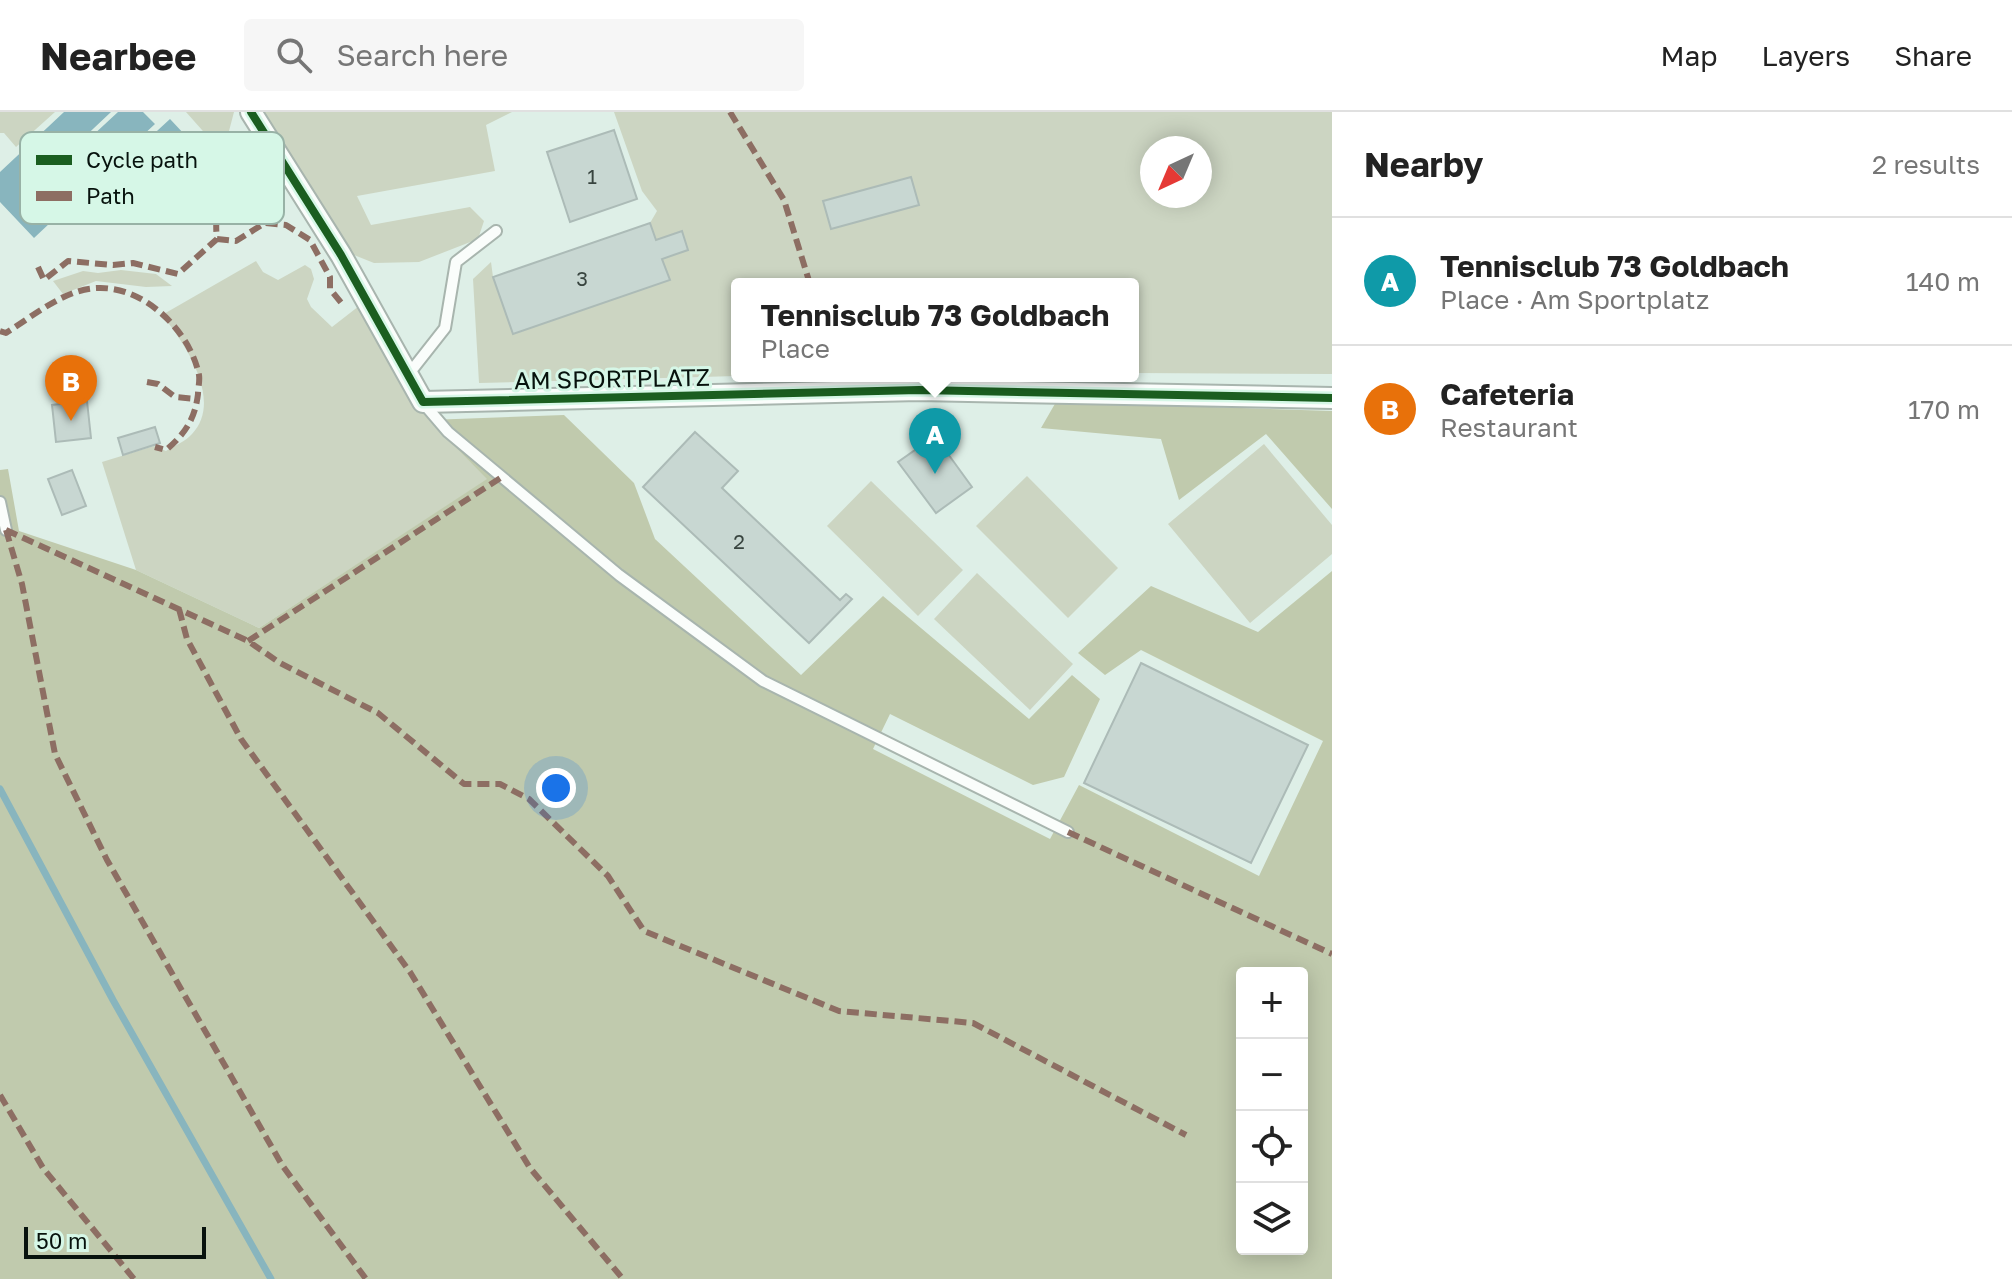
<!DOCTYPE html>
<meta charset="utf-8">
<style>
:root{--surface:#fff;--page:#f6f6f6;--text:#222;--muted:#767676;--line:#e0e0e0;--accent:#0f766e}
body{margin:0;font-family:"Golos Text",sans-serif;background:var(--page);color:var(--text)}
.controls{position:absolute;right:24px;bottom:24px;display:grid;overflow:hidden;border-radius:8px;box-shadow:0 4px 20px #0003}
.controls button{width:72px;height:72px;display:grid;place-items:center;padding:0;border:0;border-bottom:2px solid var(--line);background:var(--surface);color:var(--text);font:40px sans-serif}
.compass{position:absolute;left:1140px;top:24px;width:72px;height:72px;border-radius:50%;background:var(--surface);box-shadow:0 4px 20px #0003;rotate:224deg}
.scale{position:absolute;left:24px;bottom:20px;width:182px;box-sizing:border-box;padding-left:8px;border:4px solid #07120d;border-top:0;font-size:22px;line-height:28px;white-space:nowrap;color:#07120d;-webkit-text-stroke:6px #d6f7e7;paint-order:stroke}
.you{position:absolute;left:556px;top:676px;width:28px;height:28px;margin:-20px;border:6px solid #fff;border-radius:50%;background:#1a73e8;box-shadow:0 0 0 12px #1a73e833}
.badge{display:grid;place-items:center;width:52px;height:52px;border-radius:50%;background:var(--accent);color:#fff;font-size:26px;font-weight:700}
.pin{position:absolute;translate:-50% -66px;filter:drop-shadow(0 2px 4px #0008)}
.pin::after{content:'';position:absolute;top:42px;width:28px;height:24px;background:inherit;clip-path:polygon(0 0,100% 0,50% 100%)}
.popup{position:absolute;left:731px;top:166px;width:408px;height:104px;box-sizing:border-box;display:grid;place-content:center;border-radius:8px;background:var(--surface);filter:drop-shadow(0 2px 6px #0005);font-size:26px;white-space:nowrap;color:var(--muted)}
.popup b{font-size:30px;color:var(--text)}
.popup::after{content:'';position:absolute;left:50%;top:100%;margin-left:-16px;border:16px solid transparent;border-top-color:var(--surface)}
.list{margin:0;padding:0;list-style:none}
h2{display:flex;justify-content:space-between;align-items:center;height:104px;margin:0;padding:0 32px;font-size:34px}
h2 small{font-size:26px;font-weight:400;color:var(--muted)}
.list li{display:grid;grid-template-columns:52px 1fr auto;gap:24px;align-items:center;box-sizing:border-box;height:128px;padding:0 32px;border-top:2px solid var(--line)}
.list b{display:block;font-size:30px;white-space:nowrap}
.list p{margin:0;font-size:26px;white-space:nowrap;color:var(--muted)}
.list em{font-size:26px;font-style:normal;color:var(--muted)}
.icon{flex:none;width:44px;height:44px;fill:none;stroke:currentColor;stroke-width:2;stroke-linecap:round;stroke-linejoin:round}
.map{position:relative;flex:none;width:1332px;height:1167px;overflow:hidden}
header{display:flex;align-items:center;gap:48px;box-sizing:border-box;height:112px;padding:0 40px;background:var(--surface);border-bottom:2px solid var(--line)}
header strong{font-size:38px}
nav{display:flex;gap:44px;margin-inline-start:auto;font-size:28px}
.search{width:560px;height:72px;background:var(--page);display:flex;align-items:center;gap:20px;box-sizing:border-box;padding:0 28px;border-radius:8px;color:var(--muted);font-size:30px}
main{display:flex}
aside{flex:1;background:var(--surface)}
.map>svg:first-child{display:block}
.green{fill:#ccd5c2;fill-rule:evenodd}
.forest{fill:#c0caad;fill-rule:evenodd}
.water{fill:#88b5be}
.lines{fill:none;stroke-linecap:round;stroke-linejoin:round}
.stream{stroke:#88b5be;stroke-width:7}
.building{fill:#c8d7d2;stroke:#acbbb7;stroke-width:2}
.service-casing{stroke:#a8b5ae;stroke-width:14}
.minor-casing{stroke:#a8b5ae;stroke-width:24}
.service{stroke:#fafdfb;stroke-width:10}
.minor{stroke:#fafdfb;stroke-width:20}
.quiet{stroke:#8d6e63;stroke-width:6;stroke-dasharray:12 6;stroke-linecap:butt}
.cycleway-casing{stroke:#d6f7e7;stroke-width:13}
.cycleway{stroke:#1b5e20;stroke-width:8}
.labels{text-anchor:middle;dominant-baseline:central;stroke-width:6;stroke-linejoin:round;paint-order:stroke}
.number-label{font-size:20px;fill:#38443f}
.street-label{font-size:24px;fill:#07120d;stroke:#d6f7e7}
.key{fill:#d6f7e7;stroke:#98b2a6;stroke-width:2}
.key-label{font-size:22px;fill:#07120d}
</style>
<header>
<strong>Nearbee</strong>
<div class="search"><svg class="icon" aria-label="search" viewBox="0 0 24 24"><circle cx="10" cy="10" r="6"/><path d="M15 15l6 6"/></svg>Search here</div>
<nav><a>Map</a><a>Layers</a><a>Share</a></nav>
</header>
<main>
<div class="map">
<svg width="1332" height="1167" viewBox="0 0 1332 1167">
<rect width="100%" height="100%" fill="#deefe7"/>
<path class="green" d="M0 0H55L16 35 4 21H0Z
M186 0H234L229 19 247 72 238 80 226 45Z
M263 0H512L486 13 495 59 357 84 371 113 470 95 484 109 478 127 419 150 374 151 349 141Z
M614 0H1332V262L1133 261V172H737V264L479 271 473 167 491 150 493 165 514 222 670 168 662 147 688 138 681 119 656 128 650 111 657 99 642 79ZM1152 36H1200V84H1152Z
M256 149 263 160 278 168 305 153 311 157 314 167 307 187 311 195 332 215 359 194 406 283 488 367 259 516 136 458 102 350 154 334 166 339C174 334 186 329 192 322 224 288 184 230 162 203Z
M121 158 156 162 172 174 146 175 96 169 63 182 53 169 83 159 98 161Z
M1264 332 1332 413V442L1250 511 1168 412Z
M1027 364 1118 456 1068 506 976 414Z
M871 369 963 458 918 504 827 414Z
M977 461 1073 552 1030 598 934 507Z"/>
<path class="forest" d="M1056 290 1332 299V397L1266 322 1179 388 1161 327 1041 316Z
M564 303 634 371 655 427 801 563 883 484 1029 607 1072 563 1100 587 1064 665 1033 673 890 602 873 637 1050 727 1079 673 1259 764 1323 629 1141 538 1105 563 1078 541 1151 474 1258 520 1332 459V1167H0V358L8 357 19 419 136 458 259 516 487 367 429 308ZM1242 861H1302V1137H1242Z"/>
<path class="water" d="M64 0H111L41 66 68 94 34 126 0 90V60Z
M118 0H143L155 12 87 75 64 50Z
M170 7 200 39 150 86 120 53Z"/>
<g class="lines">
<path class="stream" d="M0 677 113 888 271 1167"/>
</g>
<path class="building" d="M614 18 637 87 570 110 547 40Z
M911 65 919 93 831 117 823 89Z
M99 98H132L133 112H99Z
M650 111 656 128 682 119 688 138 662 147 670 168 513 222 493 165Z
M87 289 91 326 56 330 52 293Z
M155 315 160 331 123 343 118 326Z
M695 320 738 359 722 376 840 488 846 482 852 487 809 531 643 375Z
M935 324 972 375 936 401 898 350Z
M72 358 86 394 62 403 48 367Z
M1141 551 1308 633 1251 751 1084 671Z"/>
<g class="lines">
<g class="service-casing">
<path id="service" d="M408 263 445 216 456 150 496 119
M424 292 448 320 619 463 763 569 1068 720
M0 390 6 418"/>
</g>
<g class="minor-casing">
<path id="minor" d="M251 0 341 143 423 290 919 278 1332 286"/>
</g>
<use href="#service" class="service"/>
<use href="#minor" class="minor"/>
<path class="quiet" d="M730 0 784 88 810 172
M217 127 236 129 265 111 286 113 310 128 330 165V177L343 193
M38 155 44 168 68 149 113 153 133 151 178 162 217 127C215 109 216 95 229 82L217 49
M0 219 6 221C33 204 66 176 99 176 145 175 190 219 199 263 200 269 198 276 198 282 195 307 185 322 166 338L155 335
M147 270 158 272 175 285 197 287
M6 418 248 529 280 551 378 601 464 672H500L529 687 608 764 644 819 839 899 973 911 1186 1023
M6 418 22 472 55 642 107 748 282 1053 366 1167
M179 497 187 527 241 627 410 860 530 1056 623 1167
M248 529 502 365
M1068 720 1332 842
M0 983 43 1056 134 1167"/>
<g class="cycleway-casing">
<path id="cycleway" d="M251 0 341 143 423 290 919 278 1332 286"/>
</g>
<use href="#cycleway" class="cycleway"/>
</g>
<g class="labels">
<g class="number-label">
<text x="592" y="64">1</text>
<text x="582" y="166">3</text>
<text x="739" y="429">2</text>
</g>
<g class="street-label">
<text transform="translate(612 266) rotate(-1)">AM SPORTPLATZ</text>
</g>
</g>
<rect x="20" y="20" width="264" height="92" rx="12" class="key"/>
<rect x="36" y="43" width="36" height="10" fill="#1b5e20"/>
<rect x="36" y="79" width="36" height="10" fill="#8d6e63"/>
<g class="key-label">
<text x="86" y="56">Cycle path</text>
<text x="86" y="92">Path</text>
</g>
</svg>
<div class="controls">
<button>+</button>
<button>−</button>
<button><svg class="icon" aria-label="locate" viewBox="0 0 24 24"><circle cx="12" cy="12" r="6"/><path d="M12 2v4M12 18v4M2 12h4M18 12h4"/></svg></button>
<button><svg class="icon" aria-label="layers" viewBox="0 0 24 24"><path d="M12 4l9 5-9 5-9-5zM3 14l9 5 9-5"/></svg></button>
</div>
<svg class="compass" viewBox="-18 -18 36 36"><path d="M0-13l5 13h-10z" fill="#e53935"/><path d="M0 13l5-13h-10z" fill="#767676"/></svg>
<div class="scale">50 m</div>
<div class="you"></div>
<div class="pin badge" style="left:935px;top:362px;background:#0f9aa8">A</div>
<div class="popup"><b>Tennisclub 73 Goldbach</b>Place</div>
<div class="pin badge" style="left:71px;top:309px;background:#e8710a">B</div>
</div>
<aside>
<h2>Nearby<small>2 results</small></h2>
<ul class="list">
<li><span class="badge" style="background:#0f9aa8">A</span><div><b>Tennisclub 73 Goldbach</b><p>Place · Am Sportplatz</p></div><em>140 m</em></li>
<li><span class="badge" style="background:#e8710a">B</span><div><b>Cafeteria</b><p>Restaurant</p></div><em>170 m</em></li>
</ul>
</aside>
</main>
